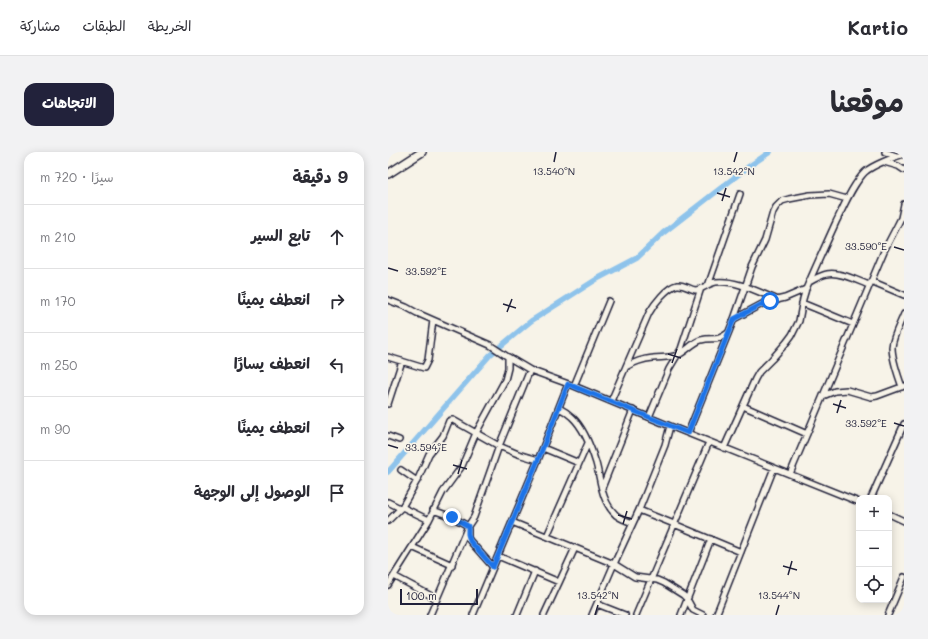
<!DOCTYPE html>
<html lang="ar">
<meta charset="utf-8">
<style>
:root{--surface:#fff;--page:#f2f2f3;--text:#2b2b33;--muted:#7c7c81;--line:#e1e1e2;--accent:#22223b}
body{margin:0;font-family:Mali,"Playpen Sans Arabic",sans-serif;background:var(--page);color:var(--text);direction:rtl}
.controls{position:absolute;right:12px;bottom:12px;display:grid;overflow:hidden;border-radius:8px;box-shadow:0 2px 10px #0003}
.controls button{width:36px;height:36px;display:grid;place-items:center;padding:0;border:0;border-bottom:1px solid var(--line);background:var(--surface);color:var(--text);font:20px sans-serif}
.scale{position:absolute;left:12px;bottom:10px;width:78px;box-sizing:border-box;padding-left:4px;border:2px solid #22223b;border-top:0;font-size:11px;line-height:14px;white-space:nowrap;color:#22223b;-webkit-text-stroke:3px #f7f3e8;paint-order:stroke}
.stop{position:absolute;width:12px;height:12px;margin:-9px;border:3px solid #1a73e8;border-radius:50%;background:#fff}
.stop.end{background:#1a73e8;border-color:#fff;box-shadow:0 1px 4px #0008}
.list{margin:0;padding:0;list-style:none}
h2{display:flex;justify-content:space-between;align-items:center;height:52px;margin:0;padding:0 16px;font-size:17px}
h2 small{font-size:13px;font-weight:400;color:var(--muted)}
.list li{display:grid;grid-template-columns:26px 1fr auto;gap:12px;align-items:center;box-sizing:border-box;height:64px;padding:0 16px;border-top:1px solid var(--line)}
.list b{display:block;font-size:15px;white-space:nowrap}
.list em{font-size:13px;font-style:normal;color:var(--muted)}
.icon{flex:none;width:22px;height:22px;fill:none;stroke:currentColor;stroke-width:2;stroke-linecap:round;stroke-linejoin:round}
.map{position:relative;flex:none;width:516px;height:463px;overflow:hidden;direction:ltr;border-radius:12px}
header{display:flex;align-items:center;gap:24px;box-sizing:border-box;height:56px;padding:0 20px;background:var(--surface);border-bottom:1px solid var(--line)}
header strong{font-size:19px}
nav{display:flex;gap:22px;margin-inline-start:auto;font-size:14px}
.intro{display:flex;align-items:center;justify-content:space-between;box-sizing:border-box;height:96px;padding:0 24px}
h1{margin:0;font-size:28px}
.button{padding:10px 18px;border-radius:12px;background:var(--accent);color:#fff;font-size:14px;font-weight:700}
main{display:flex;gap:24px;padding:0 24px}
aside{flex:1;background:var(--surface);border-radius:12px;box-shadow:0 2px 10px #0003}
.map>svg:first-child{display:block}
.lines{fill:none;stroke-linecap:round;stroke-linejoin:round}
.canal{stroke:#8ec3eb;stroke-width:5.5}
.minor-casing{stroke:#22223b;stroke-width:8}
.highway-casing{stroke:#22223b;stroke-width:10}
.minor{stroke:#f7f3e8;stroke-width:5}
.highway{stroke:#f7f3e8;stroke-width:7}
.route{stroke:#1a73e8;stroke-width:5}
.ticks{fill:none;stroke:#22223b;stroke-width:1.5}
.ticks-label{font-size:10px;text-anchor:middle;fill:#22223b;stroke:#f7f3e8;stroke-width:3.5;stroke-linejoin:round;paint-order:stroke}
</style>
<header>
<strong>Kartio</strong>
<nav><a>الخريطة</a><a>الطبقات</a><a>مشاركة</a></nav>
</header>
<div class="intro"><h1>موقعنا</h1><a class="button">الاتجاهات</a></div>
<main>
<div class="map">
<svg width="516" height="463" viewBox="0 0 516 463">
<rect width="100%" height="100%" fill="#f7f3e8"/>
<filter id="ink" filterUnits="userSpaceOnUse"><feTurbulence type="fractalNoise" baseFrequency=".025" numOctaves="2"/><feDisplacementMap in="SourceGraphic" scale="8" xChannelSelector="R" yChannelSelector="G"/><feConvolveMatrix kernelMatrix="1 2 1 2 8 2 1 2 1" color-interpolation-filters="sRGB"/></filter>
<g filter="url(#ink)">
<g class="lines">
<path class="canal" d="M0 320 102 203 143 169 209 127 249 106 275 81 360 15 382 0"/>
<g class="minor-casing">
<path id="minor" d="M497 0 509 4
M496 10 510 14 516 18
M483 129 516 143
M421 130C427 127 433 123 439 122 451 119 470 129 481 133
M321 131 352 42
M0 148 18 155 29 161 102 193 120 205 142 218 186 234 282 274 471 350
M414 151 465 172
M346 167 376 151 397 146 418 137
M0 205 36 216 40 208 45 168
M238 215C246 210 255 207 265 206 273 205 282 206 290 203 298 200 305 190 313 188 326 185 328 190 340 181
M186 234 221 149
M514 235C510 223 504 208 504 195 505 184 512 172 516 162
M435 244 447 239 459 238 483 245 489 244 516 234
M223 249 261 161C266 152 279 135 289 133 296 132 301 137 307 138 314 138 320 131 328 130 349 128 370 140 390 148
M0 252 14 209
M355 254 419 282
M171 256C175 258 180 261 184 265 196 276 203 295 208 311 213 329 213 349 228 363 232 366 239 369 245 371
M261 265 281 217 293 197 313 136
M300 281 346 167 364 115 377 88 385 60 388 55 394 49 401 47 422 43 441 42 459 47
M0 284 11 288
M155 296 191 311
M336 296 367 227 371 220 384 207 398 191 404 183 411 169 415 147 418 137C428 114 438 92 448 70 456 54 465 32 477 20 485 13 506 5 516 2
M13 318 29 329
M402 322 496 99 509 74 513 66 516 52
M214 336 245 258
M483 346 516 272
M0 350 12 356
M14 355 41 368
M45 358 64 365 80 374
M251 358 286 372 353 400
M501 362 516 369
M0 369 14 355 30 327 41 302 55 284 61 269 63 268H65L111 294 130 302 150 308
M124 370 226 412 247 425 269 428 276 431 295 443 299 447 305 458 315 463
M80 377V386L82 389 105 415
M159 384 200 291
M24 395 64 413
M110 404 171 430
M6 424 49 447
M0 433 41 368 55 340 74 314 88 281 117 228 120 216V205
M209 452 237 463
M42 463 80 374 86 365 111 294 142 218
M85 463 150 308 180 232
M129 463 147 419
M156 463 187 396
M204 463 226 412 251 358 277 293 282 274
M248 463 321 290
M293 463 323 387
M328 463 386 316
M500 463 516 425"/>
</g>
<g class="highway-casing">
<path id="highway" d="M0 22 34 0"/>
</g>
<use href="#minor" class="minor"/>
<use href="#highway" class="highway"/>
</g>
</g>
<g class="lines" filter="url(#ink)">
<path class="route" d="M64 365 80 374V382L82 389 105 415 150 308 180 232 300 281 346 167 376 151 382 149"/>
</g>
<path class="ticks" d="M166 10 168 0M346 10 349 0M329 41 342 45M334 49 338 36M506 95 516 98M0 116 10 119M115 152 128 156M119 160 124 147M280 202 293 206M284 211 289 197M445 252 458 256M449 261 453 248M506 271 516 274M0 293 10 296M65 313 79 317M70 322 74 308M230 363 244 367M235 372 239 359M395 414 409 418M400 423 404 409M207 463 210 453M388 463 391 453"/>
<g class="ticks-label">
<text x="166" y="23">13.540°N</text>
<text x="346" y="23">13.542°N</text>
<text x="478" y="98">33.590°E</text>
<text x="38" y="123">33.592°E</text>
<text x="478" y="275">33.592°E</text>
<text x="38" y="299">33.594°E</text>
<text x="210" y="447">13.542°N</text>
<text x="391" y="447">13.544°N</text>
</g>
</svg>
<div class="controls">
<button>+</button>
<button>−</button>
<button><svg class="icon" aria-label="locate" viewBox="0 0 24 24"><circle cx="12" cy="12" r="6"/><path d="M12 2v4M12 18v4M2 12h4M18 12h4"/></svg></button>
</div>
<div class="scale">100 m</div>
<div class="stop" style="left:382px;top:149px"></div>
<div class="stop end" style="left:64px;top:365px"></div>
</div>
<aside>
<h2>9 دقيقة<small>سيرًا · 720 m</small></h2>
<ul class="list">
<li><svg class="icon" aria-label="ahead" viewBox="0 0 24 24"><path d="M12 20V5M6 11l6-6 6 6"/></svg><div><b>تابع السير</b></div><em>210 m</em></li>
<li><svg class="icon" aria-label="right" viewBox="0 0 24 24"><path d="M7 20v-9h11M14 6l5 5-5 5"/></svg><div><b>انعطف يمينًا</b></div><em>170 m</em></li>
<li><svg class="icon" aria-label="left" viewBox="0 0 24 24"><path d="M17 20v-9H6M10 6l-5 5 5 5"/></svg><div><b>انعطف يسارًا</b></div><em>250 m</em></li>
<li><svg class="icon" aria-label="right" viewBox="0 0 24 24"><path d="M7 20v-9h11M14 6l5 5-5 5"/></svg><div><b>انعطف يمينًا</b></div><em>90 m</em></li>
<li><svg class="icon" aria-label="arrive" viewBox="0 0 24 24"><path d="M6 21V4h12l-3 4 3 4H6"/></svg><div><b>الوصول إلى الوجهة</b></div></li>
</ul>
</aside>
</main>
